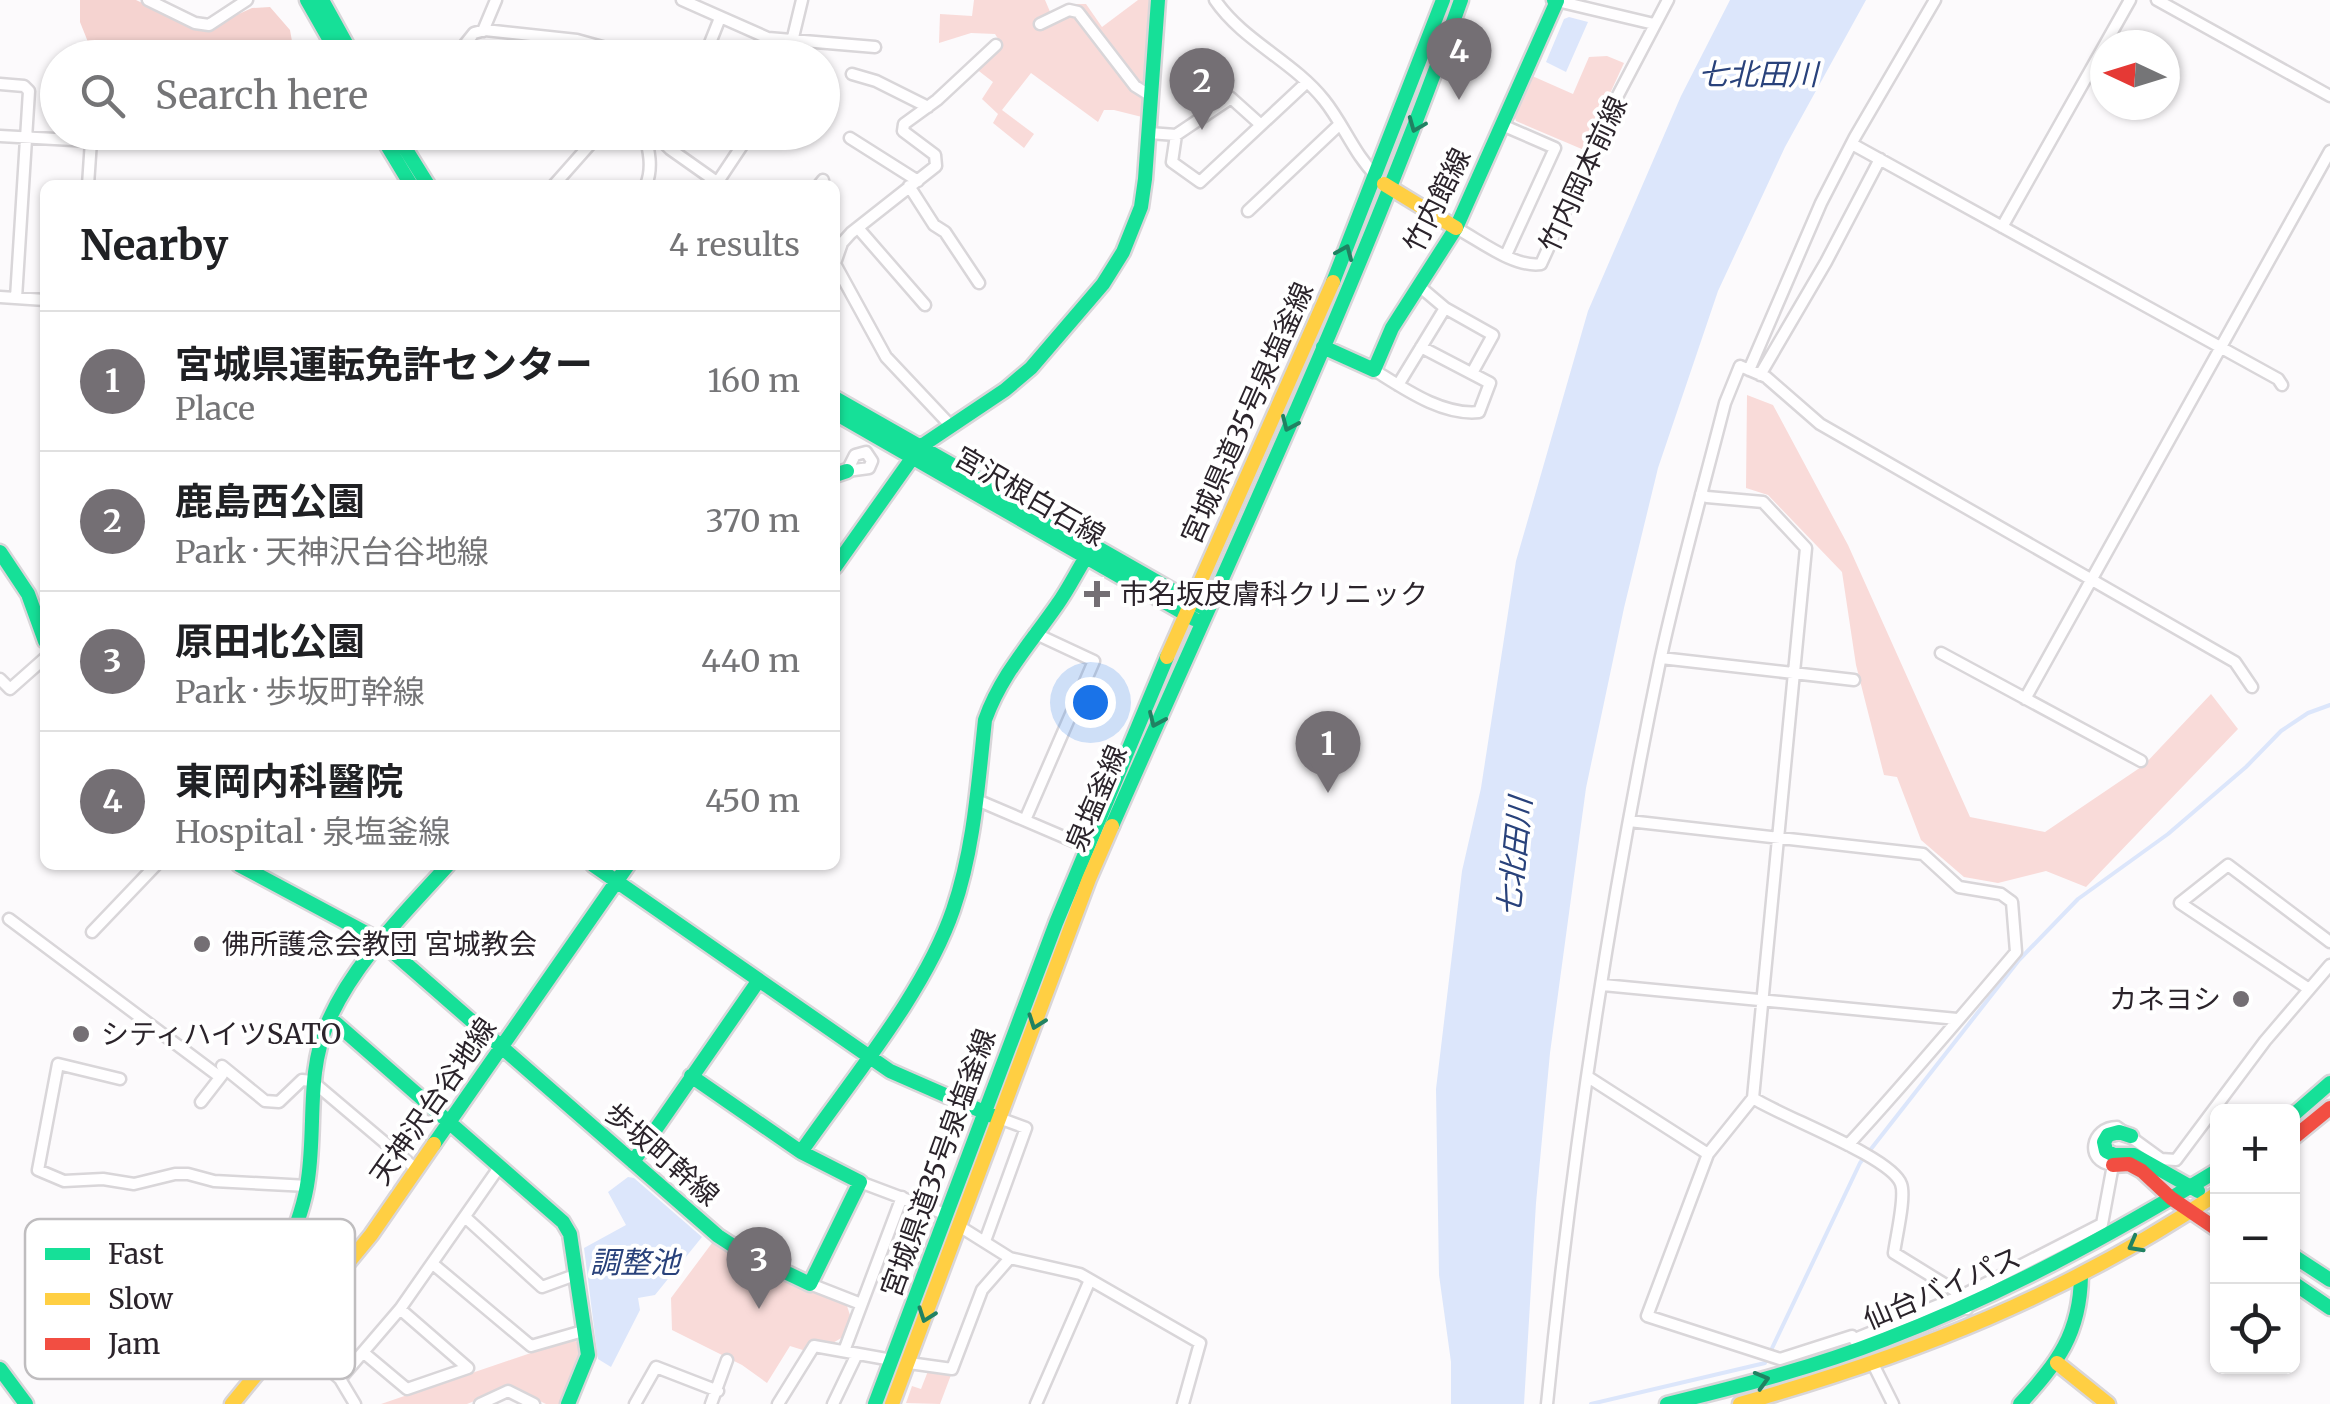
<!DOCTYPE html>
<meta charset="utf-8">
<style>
:root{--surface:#fff;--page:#f2f2f2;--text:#202124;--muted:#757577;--line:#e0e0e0;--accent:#746f74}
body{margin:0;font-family:Merriweather,"Noto Sans JP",serif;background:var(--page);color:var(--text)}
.controls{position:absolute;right:30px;bottom:30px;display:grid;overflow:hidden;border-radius:15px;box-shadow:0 2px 8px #0004}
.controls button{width:90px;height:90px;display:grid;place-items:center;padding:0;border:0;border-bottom:2px solid var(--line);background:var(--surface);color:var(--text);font:50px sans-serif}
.compass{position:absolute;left:2090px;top:30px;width:90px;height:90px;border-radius:50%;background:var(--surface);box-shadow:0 2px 8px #0004;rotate:274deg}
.you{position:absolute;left:1090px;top:702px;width:35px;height:35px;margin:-25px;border:8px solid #fff;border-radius:50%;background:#1a73e8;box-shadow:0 0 0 15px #1a73e833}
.badge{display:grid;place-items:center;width:65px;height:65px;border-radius:50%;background:var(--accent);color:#fff;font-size:32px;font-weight:700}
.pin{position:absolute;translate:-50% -82px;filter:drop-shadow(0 2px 5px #0008)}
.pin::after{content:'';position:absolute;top:52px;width:35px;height:30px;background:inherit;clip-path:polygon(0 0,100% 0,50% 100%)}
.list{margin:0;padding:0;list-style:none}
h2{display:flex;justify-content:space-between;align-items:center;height:130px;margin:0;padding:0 40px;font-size:42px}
h2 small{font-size:32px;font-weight:400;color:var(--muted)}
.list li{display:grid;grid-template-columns:65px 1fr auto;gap:30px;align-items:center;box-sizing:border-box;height:140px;padding:0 40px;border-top:2px solid var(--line)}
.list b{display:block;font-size:38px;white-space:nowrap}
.list p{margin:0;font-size:32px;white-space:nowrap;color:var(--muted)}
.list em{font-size:32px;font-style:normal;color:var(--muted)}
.icon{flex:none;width:55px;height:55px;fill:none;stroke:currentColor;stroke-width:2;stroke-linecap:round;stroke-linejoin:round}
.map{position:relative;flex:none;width:2330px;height:1404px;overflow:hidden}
.search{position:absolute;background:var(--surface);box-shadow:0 2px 8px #0004;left:40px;top:40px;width:800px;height:110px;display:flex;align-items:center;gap:25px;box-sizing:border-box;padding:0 35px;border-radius:55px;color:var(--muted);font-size:38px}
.panel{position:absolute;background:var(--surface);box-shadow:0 2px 8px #0004;left:40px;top:180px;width:800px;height:690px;border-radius:15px}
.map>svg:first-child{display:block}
.green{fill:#f9dbd9}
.forest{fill:#f5d3d0}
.water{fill:#dce6fb}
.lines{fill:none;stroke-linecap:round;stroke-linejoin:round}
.stream{stroke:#dce6fb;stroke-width:4}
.street-casing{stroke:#d9d6d9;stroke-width:15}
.fast-casing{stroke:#d9d6d9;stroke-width:19}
.slow-casing{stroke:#d9d6d9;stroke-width:19}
.jam-casing{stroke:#d9d6d9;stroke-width:19}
.street{stroke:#fffeff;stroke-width:10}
.fast{stroke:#16e098;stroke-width:14}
.slow{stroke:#ffcf43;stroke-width:14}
.jam{stroke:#f24e42;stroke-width:14}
.oneway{stroke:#208262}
.poi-dot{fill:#746f74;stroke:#fff;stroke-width:4}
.labels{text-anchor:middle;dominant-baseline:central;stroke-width:8;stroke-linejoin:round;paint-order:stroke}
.street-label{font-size:28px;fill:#2b242b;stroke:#fff}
.poi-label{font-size:28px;fill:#2b242b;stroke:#fff;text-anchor:start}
.water-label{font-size:30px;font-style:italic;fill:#29427b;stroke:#fff}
.key{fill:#fff;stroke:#bfbdbf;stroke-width:2.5}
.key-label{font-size:28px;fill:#2b242b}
</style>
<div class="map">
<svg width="2330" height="1404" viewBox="0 0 2330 1404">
<rect width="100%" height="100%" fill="#fcfafc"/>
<path class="green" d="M974 0H1045L1051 14 1070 4H1086L1102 27 1138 0H1150L1142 117 1114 110H1104L1098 122 1031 73 1002 110 1034 134 1024 148 993 123 998 114 982 99 993 82 975 68 1002 45 995 34 971 33 939 43 940 14 972 16Z
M1607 56 1624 63 1584 150 1516 121 1513 113 1530 75 1573 94 1589 57Z
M1747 395 1773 405 1848 545 1970 817 2045 832 2144 765 2211 694 2238 729 2086 887 2046 871 1998 883 1964 877 1921 840 1897 777 1884 775 1856 665 1842 572 1768 495 1746 488Z
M715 1239C755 1269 799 1285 846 1303L850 1315 843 1337 831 1344 813 1341 806 1351 790 1346 767 1383 742 1365 672 1330 671 1298Z
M572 1339 579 1343V1362L560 1404H546L510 1387 467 1404H381Z
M928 1371 951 1375 940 1404 906 1403 912 1386 921 1389Z"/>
<path class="forest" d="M80 0H136L201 31 252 8 270 7 290 30 293 47 285 57H94L80 22Z"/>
<path class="water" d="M1730 0H1866L1785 147 1718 291 1658 468 1624 608 1586 788 1550 1053 1536 1203 1524 1404H1451V1362L1439 1275 1436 1089 1462 871 1481 788 1516 561 1588 311 1681 96Z
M1569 17 1588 22 1566 72 1546 62 1564 19Z
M628 1177 634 1178 702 1237 655 1295 638 1298 640 1310 611 1367 598 1359 584 1248 626 1225 608 1192Z"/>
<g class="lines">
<path class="stream" d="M1591 1404 1765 1363 1860 1163 2019 960 2078 899 2168 834 2246 767 2281 731 2308 713 2330 705"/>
<g class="street-casing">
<path id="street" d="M148 0 195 23 209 25 247 0
M682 0 768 38 875 47
M1215 0C1243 41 1293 61 1324 100 1344 125 1354 154 1377 177
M2157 0 2330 96
M1557 1 1654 24
M1040 24 1069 10 1078 12 1135 86 1151 96
M483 31 496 0
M454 58 474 33 485 30 577 40 642 58
M704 58 720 18
M788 58 802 0
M852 74 876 81 928 107
M0 84 24 86 29 91 16 298
M1502 125 1555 148 1506 255
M644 132C649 150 653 168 646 185
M653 132 670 149 721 185
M1149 133 1176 135 1172 162 1200 182 1306 83
M1176 135 1231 98 1260 124
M0 136 91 141 88 185
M850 138 918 181
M1852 144 2278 379 2282 385
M717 183 751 132
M554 185 601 132
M819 185 823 180
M909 186 934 225 945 232 979 283
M1248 211 1340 124
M2002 227 2130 0
M858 228 925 305
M1456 228C1479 240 1514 268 1541 264L1617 97 1668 0
M835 263 842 243 851 233 936 166 935 155 903 131 904 124 937 100 996 45
M835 264 886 357 951 426
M1419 286 1445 308
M0 297 45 300
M1374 370C1403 388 1442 416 1479 412L1490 383 1421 347
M1749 370 1821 203 1855 137 1935 0
M1760 375 1826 262 1880 159
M1398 385 1445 308 1493 335 1472 373
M866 452 872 461 869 468 847 471 855 455Z
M1701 494 1707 497 1763 502 1806 548 1753 1098C1782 1117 1892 1157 1901 1184 1906 1197 1896 1237 1894 1253L1954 1290 1967 1309
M1941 653 2141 761
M1661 658 1854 680
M0 679 10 689 45 658
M2025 699 2330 151
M977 800 1087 847
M1025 820 1094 661 1034 633
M1629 821 1923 854 1959 887 2001 894 2012 902 2016 952C1961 1017 1906 1082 1848 1145
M9 919 220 1077
M92 932 156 865
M1603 985 1957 1019
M2309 989 2180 903 2228 865 2330 942
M222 1066 265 1101 279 1102 302 1080 312 1081 416 1169
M1588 1077 1708 1154
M120 1079 58 1064 38 1170 64 1181 103 1179 134 1184 175 1174H188L214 1181 308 1186
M1753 1098 1708 1154 1647 1316 1780 1359 1852 1336 1857 1343
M201 1102 222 1075
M860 1182 945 1214
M465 1217 542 1287 575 1275
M959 1226 1010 1258 1080 1274 1200 1343 1183 1404
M985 1241 1026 1128 999 1118
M433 1264 531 1346 583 1331
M810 1284 861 1304
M291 1335 340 1379 355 1404
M1855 1339 1961 1296 2102 1224 2113 1165C2084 1162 2091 1127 2117 1127L2161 1159 2176 1160 2265 1041 2330 965
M844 1351 902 1197
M364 1353 407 1389 468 1368 400 1309
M909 1363 952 1369 982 1290 1010 1258
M1874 1366 1893 1404
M340 1379 400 1309 500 1166
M480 1404 508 1391 534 1404
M635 1404 656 1367 718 1391
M711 1404 727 1360
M778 1404 814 1346 892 1360
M833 1404 857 1354
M1036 1404 1090 1280
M1547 1404C1572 1155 1609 906 1660 661 1679 574 1703 489 1725 403L1740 366 1766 377 1820 424 2235 662 2252 687"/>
</g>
<g class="fast-casing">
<path id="fast" d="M307 0 340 58
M322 0 354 58
M379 132 411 185
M395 132 428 185
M1333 282 1443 0
M1323 347 1374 370 1392 328 1456 228 1557 1 1554 0
M835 398 1205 609
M835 413 1194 619
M835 475 847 471
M0 552 28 594 45 641
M835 567 920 447 1005 390 1031 368 1103 284 1123 252 1141 207 1145 179 1158 0
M1112 826C1232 553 1361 281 1461 0
M239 865 379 940 718 1236 741 1251 810 1284 860 1182 801 1152 691 1076
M593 865 890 1071 993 1116
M330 1018 563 1222 570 1234 588 1355 568 1404
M2292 1116 2330 1083
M2131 1136 2119 1132 2108 1135 2104 1142 2106 1151 2114 1155H2134L2198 1191
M434 1144 628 865
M801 1152C851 1080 925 992 953 910 974 849 978 784 985 720 1001 675 1030 644 1057 605 1068 590 1076 573 1086 557
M633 1162 759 980
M2292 1255 2330 1280
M2292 1282 2330 1308
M291 1335 275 1303 274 1288C284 1251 303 1218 308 1179 316 1125 306 1074 328 1022 354 962 405 913 448 865
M0 1369 26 1404
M875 1404 1056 923 1167 657
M1667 1404C1741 1386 1815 1367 1886 1339 2003 1294 2111 1235 2218 1170
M2020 1404C2058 1362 2080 1334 2081 1276"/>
</g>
<g class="slow-casing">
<path id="slow" d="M1384 184 1456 228
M1167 657 1333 282
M2057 1363 2108 1404
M232 1404 371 1235 434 1144
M892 1404 1089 879 1112 826
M1740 1404C1916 1354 2066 1295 2218 1193"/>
</g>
<g class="jam-casing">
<path id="jam" d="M2292 1139 2330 1108
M2113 1165 2129 1164 2142 1171 2171 1198 2218 1230"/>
</g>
<use href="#street" class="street"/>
<use href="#fast" class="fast"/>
<use href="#slow" class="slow"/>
<use href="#jam" class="jam"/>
</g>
<defs><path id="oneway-chevron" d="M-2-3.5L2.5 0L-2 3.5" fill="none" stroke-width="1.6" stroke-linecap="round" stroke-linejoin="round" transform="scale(2.5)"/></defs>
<g class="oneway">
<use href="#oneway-chevron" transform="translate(1416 125) rotate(112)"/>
<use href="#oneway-chevron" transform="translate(1345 252) rotate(-67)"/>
<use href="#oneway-chevron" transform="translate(1289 424) rotate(114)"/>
<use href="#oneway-chevron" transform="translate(1156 720) rotate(114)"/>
<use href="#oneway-chevron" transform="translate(1036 1022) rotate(110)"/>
<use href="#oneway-chevron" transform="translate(2135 1245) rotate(151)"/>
<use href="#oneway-chevron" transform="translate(926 1315) rotate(110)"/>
<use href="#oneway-chevron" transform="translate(1762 1380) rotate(-16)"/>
</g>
<g class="poi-dot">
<path d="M1092 579h10v10h10v10h-10v10h-10v-10h-10v-10h10z"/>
<circle cx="202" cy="944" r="10"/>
<circle cx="2241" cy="999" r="10"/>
<circle cx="81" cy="1034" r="10"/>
</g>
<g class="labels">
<g class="street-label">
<text transform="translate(1583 174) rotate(-65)">竹内岡本前線</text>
<text transform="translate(1437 200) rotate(-63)">竹内館線</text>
<text transform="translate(1247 413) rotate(-66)">宮城県道35号泉塩釜線</text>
<text transform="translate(1030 496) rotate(30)">宮沢根白石線</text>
<text transform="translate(1096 798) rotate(-67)">泉塩釜線</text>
<text transform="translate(433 1101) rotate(-55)">天神沢台谷地線</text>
<text transform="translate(662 1154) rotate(41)">歩坂町幹線</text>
<text transform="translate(938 1163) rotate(-70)">宮城県道35号泉塩釜線</text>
<text transform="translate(1942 1288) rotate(-23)">仙台バイパス</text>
</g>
<g class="poi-label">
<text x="1120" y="594">市名坂皮膚科クリニック</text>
<text x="222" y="944">佛所護念会教団 宮城教会</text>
<text x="2221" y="999" text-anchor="end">カネヨシ</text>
<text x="101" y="1034">シティハイツSATO</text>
</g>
<g class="water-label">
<text x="1758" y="74">七北田川</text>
<text transform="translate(1514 857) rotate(-84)">七北田川</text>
<text x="635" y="1262">調整池</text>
</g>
</g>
<rect x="25" y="1219" width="330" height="160" rx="15" class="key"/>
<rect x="45" y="1248" width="45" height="12" fill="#16e098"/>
<rect x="45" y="1293" width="45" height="12" fill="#ffcf43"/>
<rect x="45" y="1338" width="45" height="12" fill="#f24e42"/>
<g class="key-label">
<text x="108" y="1264">Fast</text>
<text x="108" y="1309">Slow</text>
<text x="108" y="1354">Jam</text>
</g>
</svg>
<div class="controls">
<button>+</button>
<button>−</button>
<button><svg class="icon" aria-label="locate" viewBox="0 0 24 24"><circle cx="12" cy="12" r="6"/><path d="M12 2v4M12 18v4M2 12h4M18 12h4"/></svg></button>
</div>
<svg class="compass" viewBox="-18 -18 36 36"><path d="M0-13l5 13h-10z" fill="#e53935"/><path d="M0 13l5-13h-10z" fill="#757577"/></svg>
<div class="you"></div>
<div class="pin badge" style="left:1328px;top:793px">1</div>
<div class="pin badge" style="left:1202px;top:130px">2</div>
<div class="pin badge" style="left:759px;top:1309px">3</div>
<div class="pin badge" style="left:1459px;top:100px">4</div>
<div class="search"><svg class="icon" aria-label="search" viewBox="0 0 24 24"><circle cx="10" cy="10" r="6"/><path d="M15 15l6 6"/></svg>Search here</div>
<section class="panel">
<h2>Nearby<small>4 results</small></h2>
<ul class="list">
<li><span class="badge">1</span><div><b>宮城県運転免許センター</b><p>Place</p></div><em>160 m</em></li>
<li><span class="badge">2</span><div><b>鹿島西公園</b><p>Park · 天神沢台谷地線</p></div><em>370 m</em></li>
<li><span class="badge">3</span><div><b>原田北公園</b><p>Park · 歩坂町幹線</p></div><em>440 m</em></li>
<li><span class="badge">4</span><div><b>東岡内科醫院</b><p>Hospital · 泉塩釜線</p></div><em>450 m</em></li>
</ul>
</section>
</div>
